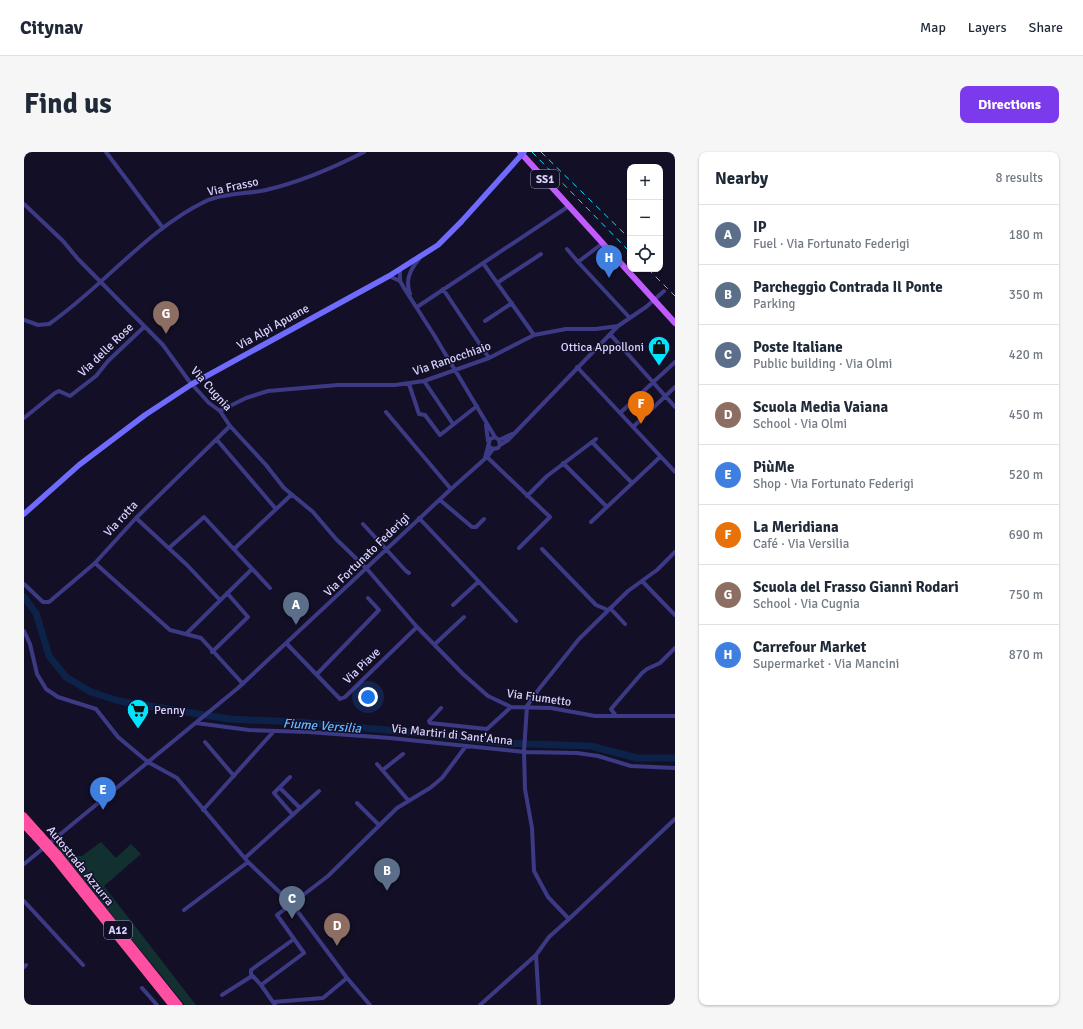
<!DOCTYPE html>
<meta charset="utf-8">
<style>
:root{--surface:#fff;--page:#f6f6f7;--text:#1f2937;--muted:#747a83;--line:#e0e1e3;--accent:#7c3aed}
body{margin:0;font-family:Signika,sans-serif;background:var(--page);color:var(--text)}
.controls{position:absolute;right:12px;top:12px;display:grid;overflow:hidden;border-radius:8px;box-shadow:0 1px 3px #0004}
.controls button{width:36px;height:36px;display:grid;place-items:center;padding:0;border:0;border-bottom:1px solid var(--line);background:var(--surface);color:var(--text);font:20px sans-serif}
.you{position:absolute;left:344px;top:545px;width:14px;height:14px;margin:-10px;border:3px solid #fff;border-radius:50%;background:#1a73e8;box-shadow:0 0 0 6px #1a73e833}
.badge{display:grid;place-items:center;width:26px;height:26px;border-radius:50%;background:var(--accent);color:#fff;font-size:13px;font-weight:700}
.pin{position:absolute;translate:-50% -33px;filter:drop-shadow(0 1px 2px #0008)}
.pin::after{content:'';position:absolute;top:21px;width:14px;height:12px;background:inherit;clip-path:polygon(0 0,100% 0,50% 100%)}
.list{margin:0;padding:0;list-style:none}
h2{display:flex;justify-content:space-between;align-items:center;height:52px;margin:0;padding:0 16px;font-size:17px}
h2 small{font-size:13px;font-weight:400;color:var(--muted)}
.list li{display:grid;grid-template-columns:26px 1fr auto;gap:12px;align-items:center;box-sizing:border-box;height:60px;padding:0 16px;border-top:1px solid var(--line)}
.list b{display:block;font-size:15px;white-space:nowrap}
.list p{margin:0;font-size:13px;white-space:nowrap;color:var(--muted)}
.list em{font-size:13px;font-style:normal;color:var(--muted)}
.icon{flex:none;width:22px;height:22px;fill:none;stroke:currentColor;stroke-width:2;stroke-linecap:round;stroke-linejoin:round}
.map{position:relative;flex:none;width:651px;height:853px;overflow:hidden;border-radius:8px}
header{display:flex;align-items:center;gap:24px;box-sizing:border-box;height:56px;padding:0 20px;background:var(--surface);border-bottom:1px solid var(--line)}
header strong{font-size:19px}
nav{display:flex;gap:22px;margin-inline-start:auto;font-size:14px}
.intro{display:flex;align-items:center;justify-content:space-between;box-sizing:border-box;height:96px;padding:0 24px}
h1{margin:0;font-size:28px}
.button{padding:10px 18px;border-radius:8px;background:var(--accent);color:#fff;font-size:14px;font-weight:700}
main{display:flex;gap:24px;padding:0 24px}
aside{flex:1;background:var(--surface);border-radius:8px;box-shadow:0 1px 3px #0004}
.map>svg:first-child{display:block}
.green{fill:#12302f}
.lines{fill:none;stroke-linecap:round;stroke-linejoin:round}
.river{stroke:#0c2248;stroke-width:7}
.minor{stroke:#3d3a85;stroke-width:4}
.secondary{stroke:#6f6bff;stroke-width:5.5}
.primary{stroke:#c25bff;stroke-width:6}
.motorway{stroke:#ff4fa3;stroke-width:7}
.rail{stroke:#00e5ff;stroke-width:1;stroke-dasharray:6 5;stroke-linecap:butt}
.secondary-bridge{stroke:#6f6bff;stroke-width:5.5}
.motorway-bridge{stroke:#ff4fa3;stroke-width:7}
.labels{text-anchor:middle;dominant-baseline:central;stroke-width:3;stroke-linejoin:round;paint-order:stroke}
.shield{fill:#130f26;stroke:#9e99be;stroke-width:1}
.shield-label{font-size:11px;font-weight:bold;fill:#d9d4ff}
.street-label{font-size:12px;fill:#d9d4ff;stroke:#130f26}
.poi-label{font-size:12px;fill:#d9d4ff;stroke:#130f26;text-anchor:end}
.water-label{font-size:13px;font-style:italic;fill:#62b6ff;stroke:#130f26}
</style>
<header>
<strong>Citynav</strong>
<nav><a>Map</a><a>Layers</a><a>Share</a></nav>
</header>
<div class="intro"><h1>Find us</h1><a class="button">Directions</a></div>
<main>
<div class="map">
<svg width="651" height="853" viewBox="0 0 651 853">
<rect width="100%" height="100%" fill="#130f26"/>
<path class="green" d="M77 690 92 706 107 692 117 702 80 734 172 853H161L32 694H37C44 699 49 705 58 704Z"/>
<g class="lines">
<path class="river" d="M0 445 12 461 25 504 42 525 67 540 95 549 205 567 274 570 407 582 478 591 567 594 613 606H651"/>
<path class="minor" d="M82 0 139 76
M0 52 39 89 54 107 139 193 165 229 185 251 196 259 206 274 242 313 260 336 289 360 312 387 343 417 393 475 439 522 464 544 487 555 527 556 571 564H651
M579 91 554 110 605 165
M543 97 554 110
M459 111 510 183
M376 117V129L380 136 410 183 471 285
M365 124 376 129
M473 131 517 102
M419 137 465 206
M386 142C381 128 386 118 395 107
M393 155 545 54
M0 168 14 173 25 172C80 134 122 78 182 49 200 41 223 42 242 38 276 30 309 16 340 0
M461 169 488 151
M586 182 651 255
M553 215 651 320
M400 229 429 272
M385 232 395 262 401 263 416 283 453 254
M196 259 222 246 244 239 314 233H371L400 229 465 206 510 183 542 177H572L594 174
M362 260 427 337
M596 261 651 210
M0 266 31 241 35 239 46 244 72 224 84 209 120 175
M462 273 464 289
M609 275 651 235
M193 288 252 357
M475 288 488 282
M568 290 608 331
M476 293 484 288 594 174 622 155 640 139
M463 305 526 365 495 396
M461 306 466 287 471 285 475 288 476 293 474 296 469 297 464 294
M539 311 583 355
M503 344 523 324 572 287
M416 348 448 375H452L460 367
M112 366 163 413 196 448
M395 366 492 469
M567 370 636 305
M339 372 382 419 385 421
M145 396 180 365 246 436
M210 397 267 343
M518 397 572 453 584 458
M71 411 146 478 177 486 219 532
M618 429 651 463
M0 432 19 450H25L71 411 112 366 206 274
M429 453 454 430
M586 456 601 472
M0 479 6 492 13 522 22 537 34 545 72 557 94 585 113 601 124 610 153 626 224 710 268 752 323 826 346 853
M162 482 228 417
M263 492 316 547 321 545 393 475
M411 492 440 465
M188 500 224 465 203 441
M293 522 355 458 344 446
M417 556 405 569 406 571 463 577 487 555
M592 564 587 557 618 521 623 517 636 511 651 496
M172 571 225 578 284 580 366 586 500 600 553 601 574 604 607 614 651 616
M181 590 210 624
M353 612 384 648
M360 617 379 602
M266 625 250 641 269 663
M256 636 276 656
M333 651 355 673
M179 658 250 579
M221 706 295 639
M0 712 214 536 427 337 463 305 469 297
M0 749 59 813
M160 758 224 710
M545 767 651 667
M270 787 227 818V822L237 833 280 801 253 763 304 724 373 656 406 636 418 626 442 594
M0 815 2 813
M237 833 251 853
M118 836 133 853
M198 843 228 824
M249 850 299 846 323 826
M456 853 512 803
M515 853 512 803 525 785 545 767 524 745 510 719 508 676 501 637 500 599 503 554 515 537 555 487 604 439 633 418 651 400"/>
<path class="secondary" d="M0 362 55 313 121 263 168 232 365 124 414 93 437 70"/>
<path class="primary" d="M496 0 651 171"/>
<path class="motorway" d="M0 664 17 683
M0 673 12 686
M34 702 155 853
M30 706 148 853"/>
<path class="rail" d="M508 0 606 100
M517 0 606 87
M624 117 651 144"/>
<path class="secondary-bridge" d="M437 70 500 0"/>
<path class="motorway-bridge" d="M17 683 34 702
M12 686 30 706"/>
</g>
<defs>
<g id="shop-pin" transform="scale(1.15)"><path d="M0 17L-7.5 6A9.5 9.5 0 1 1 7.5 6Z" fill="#00e5ff" stroke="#130f26"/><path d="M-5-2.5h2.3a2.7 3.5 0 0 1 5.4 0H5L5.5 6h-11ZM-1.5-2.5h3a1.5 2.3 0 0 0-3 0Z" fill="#111"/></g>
<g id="supermarket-pin" transform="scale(1.15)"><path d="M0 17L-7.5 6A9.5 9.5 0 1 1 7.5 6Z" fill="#00e5ff" stroke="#130f26"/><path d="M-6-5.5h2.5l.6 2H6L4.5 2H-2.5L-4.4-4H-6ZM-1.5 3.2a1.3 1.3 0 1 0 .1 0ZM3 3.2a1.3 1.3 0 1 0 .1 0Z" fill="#111"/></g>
</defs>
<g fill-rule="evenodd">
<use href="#shop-pin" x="635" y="195"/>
<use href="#supermarket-pin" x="114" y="558"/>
</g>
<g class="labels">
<g class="shield">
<rect x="507" y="18" width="28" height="18" rx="3"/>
<rect x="80" y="769" width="28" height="18" rx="3"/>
</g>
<g class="shield-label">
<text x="521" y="27">SS1</text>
<text x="94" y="778">A12</text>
</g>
<g class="street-label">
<text transform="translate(209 35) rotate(-12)">Via Frasso</text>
<text transform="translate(249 175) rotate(-29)">Via Alpi Apuane</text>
<text transform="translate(82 198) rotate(-44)">Via delle Rose</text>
<text transform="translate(428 207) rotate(-19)">Via Ranocchiaio</text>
<text transform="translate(187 237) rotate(48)">Via Cugnia</text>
<text transform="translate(97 367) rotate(-47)">Via rotta</text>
<text transform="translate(343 403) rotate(-44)">Via Fortunato Federigi</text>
<text transform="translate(338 514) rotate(-44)">Via Piave</text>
<text transform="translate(515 546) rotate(8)">Via Fiumetto</text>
<text transform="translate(428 583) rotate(6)">Via Martiri di Sant'Anna</text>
<text transform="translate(56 714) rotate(51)">Autostrada Azzurra</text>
</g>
<g class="poi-label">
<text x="620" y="195">Ottica Appolloni</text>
<text x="130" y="558" text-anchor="start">Penny</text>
</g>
<g class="water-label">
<text transform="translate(298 574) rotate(4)">Fiume Versilia</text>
</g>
</g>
</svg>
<div class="controls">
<button>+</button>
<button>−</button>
<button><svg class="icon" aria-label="locate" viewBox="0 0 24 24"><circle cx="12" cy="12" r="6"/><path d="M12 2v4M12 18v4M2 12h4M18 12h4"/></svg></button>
</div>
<div class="you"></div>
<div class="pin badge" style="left:272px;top:473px;background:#5c6f8a">A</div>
<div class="pin badge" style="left:363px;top:739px;background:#5c6f8a">B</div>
<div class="pin badge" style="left:268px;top:767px;background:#5c6f8a">C</div>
<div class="pin badge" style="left:313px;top:794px;background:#8d6e63">D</div>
<div class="pin badge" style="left:79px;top:658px;background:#3f7fe0">E</div>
<div class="pin badge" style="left:617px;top:272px;background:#e8710a">F</div>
<div class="pin badge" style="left:142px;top:182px;background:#8d6e63">G</div>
<div class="pin badge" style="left:585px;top:126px;background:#3f7fe0">H</div>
</div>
<aside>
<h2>Nearby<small>8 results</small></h2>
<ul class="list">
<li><span class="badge" style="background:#5c6f8a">A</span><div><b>IP</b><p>Fuel · Via Fortunato Federigi</p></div><em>180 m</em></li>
<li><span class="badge" style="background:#5c6f8a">B</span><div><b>Parcheggio Contrada Il Ponte</b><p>Parking</p></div><em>350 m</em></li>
<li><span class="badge" style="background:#5c6f8a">C</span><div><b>Poste Italiane</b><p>Public building · Via Olmi</p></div><em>420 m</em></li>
<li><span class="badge" style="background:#8d6e63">D</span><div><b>Scuola Media Vaiana</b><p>School · Via Olmi</p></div><em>450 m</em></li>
<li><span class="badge" style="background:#3f7fe0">E</span><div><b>PiùMe</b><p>Shop · Via Fortunato Federigi</p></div><em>520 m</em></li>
<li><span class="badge" style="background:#e8710a">F</span><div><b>La Meridiana</b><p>Café · Via Versilia</p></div><em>690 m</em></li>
<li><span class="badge" style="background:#8d6e63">G</span><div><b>Scuola del Frasso Gianni Rodari</b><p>School · Via Cugnia</p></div><em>750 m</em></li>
<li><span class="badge" style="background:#3f7fe0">H</span><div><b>Carrefour Market</b><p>Supermarket · Via Mancini</p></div><em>870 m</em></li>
</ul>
</aside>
</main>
